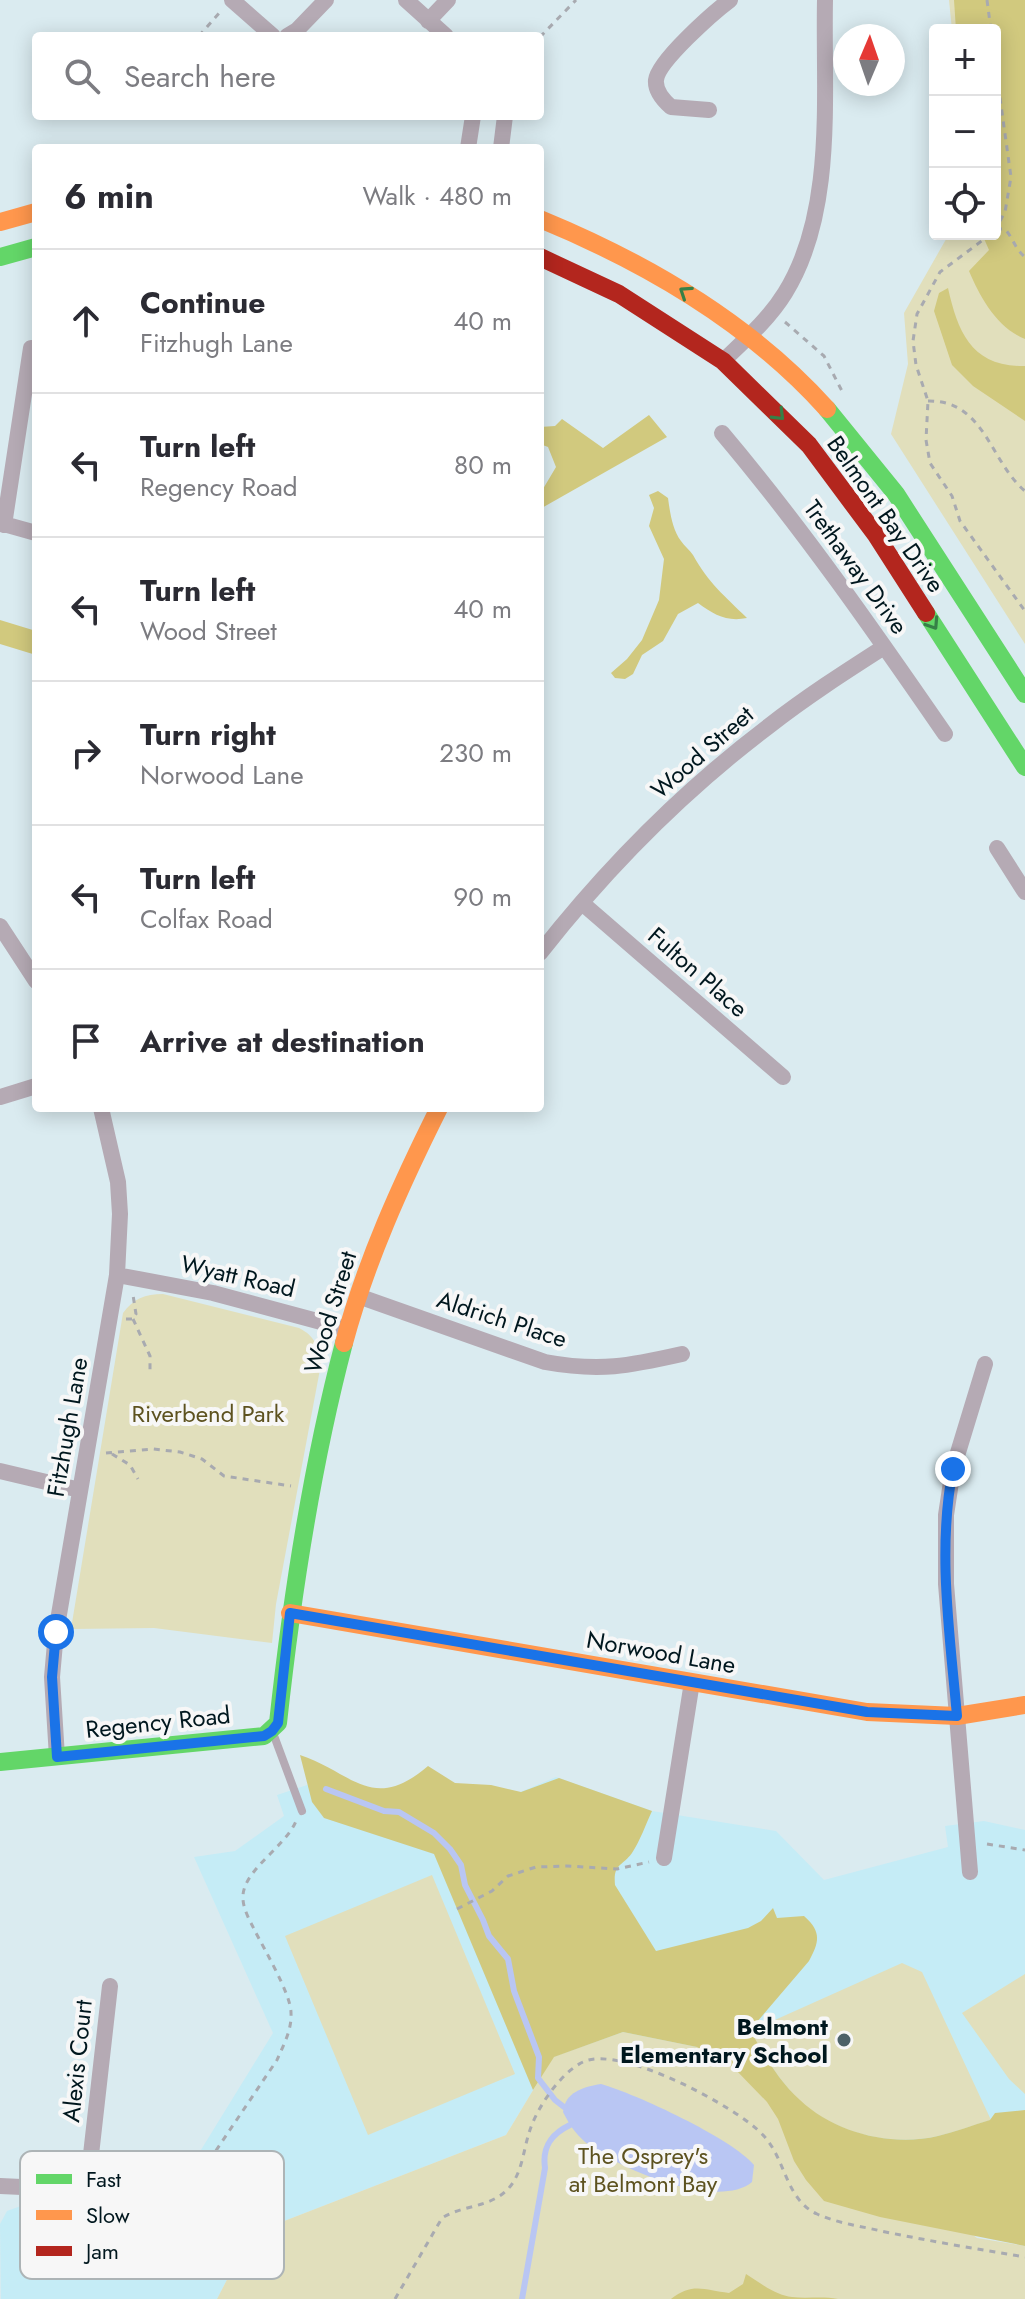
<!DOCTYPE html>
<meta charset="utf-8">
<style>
:root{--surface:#fff;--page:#f2f2f3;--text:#2b2b33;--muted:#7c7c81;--line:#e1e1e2}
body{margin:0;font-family:Jost,sans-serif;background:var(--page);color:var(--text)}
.controls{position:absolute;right:24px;top:24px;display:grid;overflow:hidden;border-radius:8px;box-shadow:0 4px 20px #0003}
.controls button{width:72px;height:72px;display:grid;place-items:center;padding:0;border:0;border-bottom:2px solid var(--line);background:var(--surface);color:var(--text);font:40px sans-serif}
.compass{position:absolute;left:833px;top:24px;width:72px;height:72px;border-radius:50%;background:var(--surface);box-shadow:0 4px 20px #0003;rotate:2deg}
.stop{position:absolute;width:24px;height:24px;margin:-18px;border:6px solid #1a73e8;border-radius:50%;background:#fff}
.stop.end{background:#1a73e8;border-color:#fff;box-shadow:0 2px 8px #0008}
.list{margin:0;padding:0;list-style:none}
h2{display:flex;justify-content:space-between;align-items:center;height:104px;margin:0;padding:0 32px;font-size:34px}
h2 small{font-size:26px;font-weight:400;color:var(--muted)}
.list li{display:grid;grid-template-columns:52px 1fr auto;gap:24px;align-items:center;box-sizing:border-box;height:144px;padding:0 32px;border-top:2px solid var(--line)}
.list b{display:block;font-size:30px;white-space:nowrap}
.list p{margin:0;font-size:26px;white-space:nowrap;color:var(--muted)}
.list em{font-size:26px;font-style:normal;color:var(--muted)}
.icon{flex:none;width:44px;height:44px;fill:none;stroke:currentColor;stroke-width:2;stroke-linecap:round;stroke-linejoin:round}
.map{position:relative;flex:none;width:1025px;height:2299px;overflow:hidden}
.search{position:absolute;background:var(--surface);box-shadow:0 4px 20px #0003;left:32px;top:32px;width:512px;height:88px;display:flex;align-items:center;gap:20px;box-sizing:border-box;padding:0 28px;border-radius:8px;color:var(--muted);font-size:30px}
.panel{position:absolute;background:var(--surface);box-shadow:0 4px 20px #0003;left:32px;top:144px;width:512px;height:968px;border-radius:8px}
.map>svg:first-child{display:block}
.built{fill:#c5ecf6}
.green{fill:#e1dfbc}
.forest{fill:#d1c97e}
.water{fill:#b9c6f3}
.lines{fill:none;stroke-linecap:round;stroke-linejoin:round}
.stream{stroke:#b9c6f3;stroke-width:6}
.path{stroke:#a8aab0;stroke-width:3;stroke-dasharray:6 6;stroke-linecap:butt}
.lane{stroke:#b5aab4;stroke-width:8}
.street{stroke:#b5aab4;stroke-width:16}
.fast{stroke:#63d668;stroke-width:18}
.slow{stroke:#ff974d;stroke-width:18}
.jam{stroke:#b3261e;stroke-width:18}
.oneway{stroke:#368047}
.route{stroke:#1a73e8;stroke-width:10}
.poi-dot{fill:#4c6168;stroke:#f7f7f7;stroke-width:3}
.labels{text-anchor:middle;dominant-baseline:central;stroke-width:8;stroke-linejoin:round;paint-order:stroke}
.street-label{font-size:24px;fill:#00171e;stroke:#f7f7f7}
.park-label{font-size:24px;fill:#5d521f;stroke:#f7f7f7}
.poi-label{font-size:24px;font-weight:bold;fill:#00171e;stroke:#f7f7f7;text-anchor:end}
.key{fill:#f7f7f7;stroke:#adb4b6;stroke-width:2}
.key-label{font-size:22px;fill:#00171e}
</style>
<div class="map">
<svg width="1025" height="2299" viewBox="0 0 1025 2299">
<rect width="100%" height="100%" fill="#daebf0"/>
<path class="built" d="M556 1777 652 1811 776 1831 824 1880 948 1847 945 1826 984 1821 1025 1830V2246L553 2057 506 2135 261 2230 232 2270 217 2299H1L0 2224 7 2211 29 2203 125 2214 130 2184 175 2192 273 2033 194 1857 235 1851 284 1816 277 1795 313 1783 457 1819Z"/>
<path class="green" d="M949 0H1025V644L891 434 908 364 904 313 949 234H995V30H952Z
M163 1294 299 1328C315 1336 319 1347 321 1364L276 1604 272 1643 154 1628 71 1629 123 1313C133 1299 145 1294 163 1294Z
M432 1875 515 2074 368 2135 285 1936Z
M902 1963 922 1972 991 2120C973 2125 956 2132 938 2136 891 2147 835 2133 800 2101 779 2081 764 2055 750 2031Z
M1025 1974V2094L1009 2079 962 2013Z
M623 2032 727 2053 977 2238 1025 2246V2299H217L232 2270 261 2230 506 2135 553 2057Z"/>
<path class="forest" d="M954 0H1025V339C997 328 980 297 969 271L989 250 982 234H995V30H956Z
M948 288C958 333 972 367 1025 366V421L973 386 952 365 934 311 939 293Z
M649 415 667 437 540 509V494L556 467 548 447 540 444V427L555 426 562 419 603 448Z
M658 491 668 498C670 512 672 529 681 541 684 546 690 550 693 555 709 584 724 595 747 618 727 622 714 615 698 603L678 614 663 641 642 655 633 674 625 679 615 678 611 673 627 659 642 640 659 600 664 559 649 526 654 508 649 495Z
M0 620 36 631V655L0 644Z
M300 1755C352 1772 372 1814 428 1766L455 1783 491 1785 521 1792 559 1778 652 1811C646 1824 640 1841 632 1853 622 1867 613 1863 615 1885L656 1951 748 1928 761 1921 773 1908 777 1918 804 1916C821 1931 820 1941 809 1961L750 2030C764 2055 779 2081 800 2100 835 2133 891 2147 938 2136 955 2132 973 2125 990 2120L995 2113 1025 2110V2246L880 2217 824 2201 806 2180 794 2161 778 2119 767 2102 733 2067 697 2047 623 2032 554 2057 533 2090 434 1854 324 1818 312 1802Z
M746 2274C760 2283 775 2295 792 2297 807 2299 822 2296 838 2299H671C692 2282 705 2290 729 2293L743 2284Z"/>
<path class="water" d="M601 2084C636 2094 731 2138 754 2165L752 2182C717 2211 616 2168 585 2142 575 2133 569 2124 563 2112 565 2092 583 2087 601 2084Z"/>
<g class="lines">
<path class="stream" d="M326 1789 384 1811 399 1812 434 1833 450 1849 461 1865 465 1885 483 1920 489 1936 508 1959 514 1991 539 2057 538 2078 555 2100 564 2107
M522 2299 545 2168C542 2147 551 2134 570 2125"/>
<path class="path" d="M987 0 991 30
M199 36 220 12
M540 37 576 0
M995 62 1011 177 1005 212 995 230
M996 229H1005C1013 238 1015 249 1025 257
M991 234 940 272 917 314 913 341 916 365 928 401 926 440 930 463 952 496 960 521 1025 611
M785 322 824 356 844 395
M928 401C985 400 990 462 1025 491
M126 1319H133L136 1314 133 1295
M133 1319 150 1356V1370
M106 1453 153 1449 180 1452 202 1459 224 1476 291 1486
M112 1454 130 1465 138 1479
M987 1844 1025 1850
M457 1909 492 1891 508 1876 536 1867 567 1866 617 1869 649 1862
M134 2197 164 2202 184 2198 277 2060C283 2046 292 2030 291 2013 291 1994 264 1949 254 1929 249 1919 242 1907 243 1895 245 1869 286 1846 296 1821
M395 2299 442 2218C462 2205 490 2208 508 2189 522 2174 523 2152 529 2133 536 2109 560 2073 583 2062 620 2044 737 2107 763 2135 786 2159 785 2199 817 2214 837 2223 860 2226 881 2231 929 2241 977 2249 1025 2257"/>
<path class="lane" d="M273 1733 302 1811"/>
<path class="street" d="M232 0 273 36
M406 0 446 36
M428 21 448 0
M287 36 297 30 326 0
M709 110 671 107C663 100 655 91 656 80 658 61 714 12 730 0
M468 148 473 116
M501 148 505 116
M723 361C745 340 769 319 785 293 836 211 823 94 825 0
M722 433C803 529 874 631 945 734
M0 523 36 533
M4 525 31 348
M997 848 1025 892
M582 903 783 1077
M0 926 36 981
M540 953C606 869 683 791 769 726 806 697 845 672 884 647
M0 1097 36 1086
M117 1275 213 1293 347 1329
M358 1296 545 1362C600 1372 629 1366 682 1354
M0 1471 80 1490
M57 1757 52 1677 56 1632 117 1275 120 1214 118 1182 101 1108
M664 1858 692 1682
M970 1872 946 1584V1515L953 1469 985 1364
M0 2186 87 2190 118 2195
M87 2190 110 1986"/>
<path class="fast" d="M0 257 36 247
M827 409 896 494 1025 694
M926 613 1025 767
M0 1762 264 1736 278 1723C292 1594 311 1468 344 1343"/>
<path class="slow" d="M540 219C647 263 749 322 827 409
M0 222 36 212
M344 1343C366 1261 401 1184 439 1108
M290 1613 867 1712 957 1716 1025 1705"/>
<path class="jam" d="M540 257 619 294 723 361 809 445 876 535 926 613"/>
</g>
<defs><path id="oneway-chevron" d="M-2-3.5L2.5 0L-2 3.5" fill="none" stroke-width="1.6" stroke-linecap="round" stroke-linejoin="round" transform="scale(2)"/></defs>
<g class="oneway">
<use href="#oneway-chevron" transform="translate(685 292) rotate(-146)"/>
<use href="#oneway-chevron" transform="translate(779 415) rotate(45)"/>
<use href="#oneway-chevron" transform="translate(933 624) rotate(57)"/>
</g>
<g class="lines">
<path class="route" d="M56 1632 52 1677 57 1757 264 1736 272 1731 278 1723 290 1613 867 1712 957 1716C950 1635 937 1550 953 1469"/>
</g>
<circle class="poi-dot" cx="844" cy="2040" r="8"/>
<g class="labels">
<g class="street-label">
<text transform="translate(886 514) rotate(55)">Belmont Bay Drive</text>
<text transform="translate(856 567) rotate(54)">Trethaway Drive</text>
<text transform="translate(702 752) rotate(-41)">Wood Street</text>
<text transform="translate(698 972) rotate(41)">Fulton Place</text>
<text transform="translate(238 1276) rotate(13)">Wyatt Road</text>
<text transform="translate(330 1312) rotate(-73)">Wood Street</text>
<text transform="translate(502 1319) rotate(18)">Aldrich Place</text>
<text transform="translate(67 1427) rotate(-80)">Fitzhugh Lane</text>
<text transform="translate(661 1652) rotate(10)">Norwood Lane</text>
<text transform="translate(158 1722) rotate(-6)">Regency Road</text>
<text transform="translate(77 2061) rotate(-84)">Alexis Court</text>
</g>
<g class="park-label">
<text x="208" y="1413">Riverbend Park</text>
<text x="643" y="2155">The Osprey's<tspan x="643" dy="28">at Belmont Bay</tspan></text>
</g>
<g class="poi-label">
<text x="828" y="2026">Belmont<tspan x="828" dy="28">Elementary School</tspan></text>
</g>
</g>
<rect x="20" y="2151" width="264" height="128" rx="12" class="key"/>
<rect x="36" y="2174" width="36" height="10" fill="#63d668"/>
<rect x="36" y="2210" width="36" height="10" fill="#ff974d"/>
<rect x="36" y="2246" width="36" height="10" fill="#b3261e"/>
<g class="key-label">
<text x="86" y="2187">Fast</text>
<text x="86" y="2223">Slow</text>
<text x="86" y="2259">Jam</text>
</g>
</svg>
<div class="controls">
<button>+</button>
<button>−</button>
<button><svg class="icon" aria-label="locate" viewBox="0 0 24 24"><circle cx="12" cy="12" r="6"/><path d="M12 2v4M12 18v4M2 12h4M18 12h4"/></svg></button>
</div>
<svg class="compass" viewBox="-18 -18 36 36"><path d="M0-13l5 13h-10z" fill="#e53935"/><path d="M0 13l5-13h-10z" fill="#7c7c81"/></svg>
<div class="stop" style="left:56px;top:1632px"></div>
<div class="stop end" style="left:953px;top:1469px"></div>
<div class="search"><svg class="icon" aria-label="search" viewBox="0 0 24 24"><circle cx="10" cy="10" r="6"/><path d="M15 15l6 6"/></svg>Search here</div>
<section class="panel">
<h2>6 min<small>Walk · 480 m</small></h2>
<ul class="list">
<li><svg class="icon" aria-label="ahead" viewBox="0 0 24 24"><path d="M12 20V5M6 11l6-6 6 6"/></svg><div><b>Continue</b><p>Fitzhugh Lane</p></div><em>40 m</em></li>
<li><svg class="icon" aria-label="left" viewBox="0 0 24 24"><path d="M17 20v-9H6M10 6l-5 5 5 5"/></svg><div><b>Turn left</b><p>Regency Road</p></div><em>80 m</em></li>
<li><svg class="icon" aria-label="left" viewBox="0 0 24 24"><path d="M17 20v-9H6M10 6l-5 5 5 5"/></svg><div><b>Turn left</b><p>Wood Street</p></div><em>40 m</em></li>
<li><svg class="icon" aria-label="right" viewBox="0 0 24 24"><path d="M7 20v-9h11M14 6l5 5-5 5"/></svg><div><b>Turn right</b><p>Norwood Lane</p></div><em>230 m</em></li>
<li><svg class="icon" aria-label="left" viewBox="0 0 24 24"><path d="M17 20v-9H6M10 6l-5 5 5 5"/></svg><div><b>Turn left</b><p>Colfax Road</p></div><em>90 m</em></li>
<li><svg class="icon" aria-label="arrive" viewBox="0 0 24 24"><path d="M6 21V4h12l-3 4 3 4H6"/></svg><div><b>Arrive at destination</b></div></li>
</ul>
</section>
</div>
